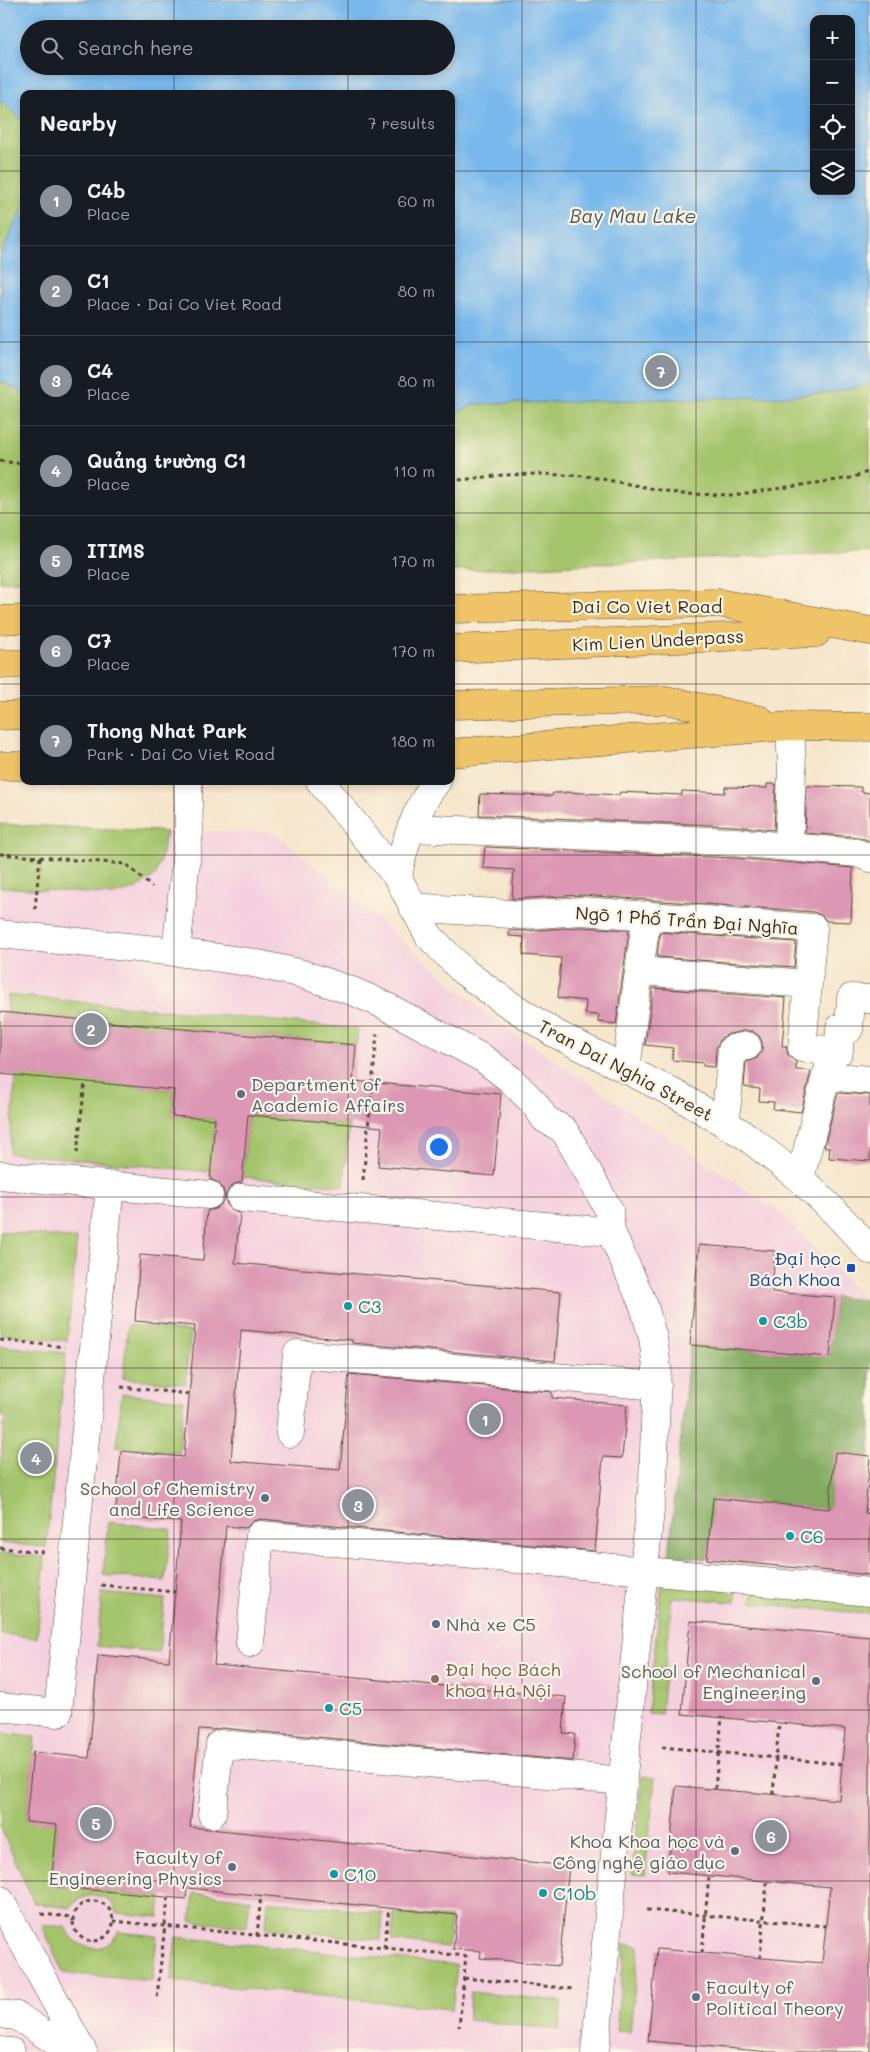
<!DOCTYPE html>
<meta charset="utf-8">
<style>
:root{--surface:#171b24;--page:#242831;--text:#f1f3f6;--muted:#9ea1a6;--line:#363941;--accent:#8c9099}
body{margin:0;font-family:Mali,sans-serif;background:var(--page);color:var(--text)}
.controls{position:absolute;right:15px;top:15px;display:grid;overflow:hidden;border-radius:10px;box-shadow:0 2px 8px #0003}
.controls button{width:45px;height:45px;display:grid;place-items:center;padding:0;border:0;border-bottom:1px solid var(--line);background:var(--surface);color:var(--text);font:25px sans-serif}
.you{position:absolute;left:438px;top:1146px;width:18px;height:18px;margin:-12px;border:4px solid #fff;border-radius:50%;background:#1a73e8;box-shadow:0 0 0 8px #1a73e833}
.badge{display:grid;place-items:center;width:32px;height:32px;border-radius:50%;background:var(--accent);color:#fff;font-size:16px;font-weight:700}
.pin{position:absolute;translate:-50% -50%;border:2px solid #fff;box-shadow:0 1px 5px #0006}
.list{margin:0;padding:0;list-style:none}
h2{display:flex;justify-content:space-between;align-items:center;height:65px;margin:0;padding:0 20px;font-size:21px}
h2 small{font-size:16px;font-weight:400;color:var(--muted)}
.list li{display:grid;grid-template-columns:32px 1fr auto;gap:15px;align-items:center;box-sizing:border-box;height:90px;padding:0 20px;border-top:1px solid var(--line)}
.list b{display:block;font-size:19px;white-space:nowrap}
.list p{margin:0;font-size:16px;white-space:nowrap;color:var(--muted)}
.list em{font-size:16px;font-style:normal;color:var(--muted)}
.icon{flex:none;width:28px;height:28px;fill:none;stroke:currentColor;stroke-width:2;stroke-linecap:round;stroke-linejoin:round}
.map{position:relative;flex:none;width:870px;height:2052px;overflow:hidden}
.search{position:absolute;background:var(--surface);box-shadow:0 2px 8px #0003;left:20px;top:20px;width:435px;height:55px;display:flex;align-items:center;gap:12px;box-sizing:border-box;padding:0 18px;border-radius:28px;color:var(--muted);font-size:19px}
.panel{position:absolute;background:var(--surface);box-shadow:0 2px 8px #0003;left:20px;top:90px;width:435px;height:695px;border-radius:10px}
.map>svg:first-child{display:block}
.built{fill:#f4cfde}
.green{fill:#a4c46c;stroke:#707745;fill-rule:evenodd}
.forest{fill:#83aa60;stroke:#5f6a3f}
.water{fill:#78b8ec;stroke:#5a7185;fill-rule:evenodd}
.building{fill:#db97b3}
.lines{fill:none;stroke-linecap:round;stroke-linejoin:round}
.minor-casing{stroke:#574638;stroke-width:29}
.major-casing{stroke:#574638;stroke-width:29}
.path{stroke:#574638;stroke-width:3;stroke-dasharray:4 4;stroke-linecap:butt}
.minor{stroke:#fff;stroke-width:28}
.major{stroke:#efc469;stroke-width:28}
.grid{fill:none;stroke:#3b2a1e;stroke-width:1;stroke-opacity:0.55}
.service-dot{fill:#5c6f8a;stroke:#fcf5e5;stroke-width:2}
.transit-dot{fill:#1a4fb4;stroke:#fcf5e5;stroke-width:2}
.culture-dot{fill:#0f9aa8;stroke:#fcf5e5;stroke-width:2}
.education-dot{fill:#8d6e63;stroke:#fcf5e5;stroke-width:2}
.labels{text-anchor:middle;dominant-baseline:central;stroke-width:4.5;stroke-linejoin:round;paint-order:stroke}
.street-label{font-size:18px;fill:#3b2a1e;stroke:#fcf5e5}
.service-label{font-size:18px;fill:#4e5e75;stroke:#fcf5e5;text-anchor:end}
.transit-label{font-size:18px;fill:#164399;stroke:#fcf5e5;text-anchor:end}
.culture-label{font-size:18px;fill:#0d838f;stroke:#fcf5e5;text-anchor:start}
.education-label{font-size:18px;fill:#785e54;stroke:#fcf5e5;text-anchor:start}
.water-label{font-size:19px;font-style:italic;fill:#4d555c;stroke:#fcf5e5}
</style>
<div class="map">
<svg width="870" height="2052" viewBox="0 0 870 2052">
<rect width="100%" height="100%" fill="#fcf5e5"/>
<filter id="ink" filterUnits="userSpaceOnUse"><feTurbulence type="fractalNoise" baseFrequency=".02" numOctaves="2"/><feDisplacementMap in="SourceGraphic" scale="10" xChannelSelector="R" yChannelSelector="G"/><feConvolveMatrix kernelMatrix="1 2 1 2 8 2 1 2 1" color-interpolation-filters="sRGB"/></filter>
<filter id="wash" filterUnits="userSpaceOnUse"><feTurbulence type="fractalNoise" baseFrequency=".0096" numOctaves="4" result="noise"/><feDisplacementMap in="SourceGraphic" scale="20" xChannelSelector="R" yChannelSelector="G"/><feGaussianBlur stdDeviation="1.12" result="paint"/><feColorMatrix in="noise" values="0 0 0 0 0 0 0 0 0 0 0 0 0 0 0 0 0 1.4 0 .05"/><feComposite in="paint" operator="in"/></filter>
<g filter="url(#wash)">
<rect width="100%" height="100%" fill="#f5e5ca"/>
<path class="built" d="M0 824 166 832H275L496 1021 784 1215 870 1305V2052H0Z"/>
<path class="green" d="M0 0H870V551L451 571V94H24V581L0 582ZM814 19H851V191H814ZM29 29H446V66H29Z
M0 824 157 831 166 832 161 858 155 876 135 889 113 895 0 887Z
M8 995 358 1029 356 1045 7 1013Z
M16 1075 174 1090 172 1116 215 1119 211 1172 9 1153Z
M248 1115 349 1124 344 1186 243 1177Z
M0 1231 77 1239 67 1341 0 1334Z
M128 1325 191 1332 185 1384 123 1378Z
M0 1346 66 1353 46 1547 0 1543V1470L5 1417 0 1416Z
M122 1394 184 1400 179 1453 116 1446Z
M108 1522 171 1529 165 1581 103 1575Z
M0 1553 45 1557 37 1638 0 1634Z
M662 1583 736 1590 735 1602 672 1597 661 1714 648 1713Z
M753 1592 870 1603V1614L752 1603Z
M102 1593 165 1599 159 1652 97 1646Z
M0 1733 35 1737 26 1821 57 1825 51 1886 161 1897 159 1917 116 1913C111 1890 82 1891 70 1908L34 1903 0 1826Z
M642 1776 655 1778 645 1875 632 1874Z
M194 1893 250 1899 247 1927 191 1921Z
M268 1901 383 1913 381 1940 266 1928Z
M394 1913 451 1918 448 1947 392 1941Z
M42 1925 65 1927C76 1951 106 1957 118 1932L157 1936 152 1981 63 1973Z
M176 1937 457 1965 452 2009 171 1981Z
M625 1944 639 1946 630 2032 616 2031Z
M470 1992 562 2001 559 2030 468 2020Z"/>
<path class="forest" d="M835 1297 865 1300 870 1305V1456L835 1453 829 1509 713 1498 707 1559 669 1554 690 1345 830 1357Z"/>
<path class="water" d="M0 0H870V384L833 392 789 396 476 404 451 415V94H24V124L18 115 0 101ZM814 19H851V191H814ZM29 29H446V66H29Z
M24 208V393L0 381V257L13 227Z"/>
<g id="blocks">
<path class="building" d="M767 784H776L774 830 735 826 479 815 480 794 552 796 553 793H565V792L619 795 620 792 682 795V791L725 793V787L767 788Z
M807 786 861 787V792L870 793V841L858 837 805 833Z
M485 847 733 858 853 868 851 922 827 921 821 915 814 912 649 900 583 895 512 899 514 870 483 868Z
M582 927 629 930 616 1024 598 1022 599 1015 585 1014 586 1001 558 998 561 958 523 955 524 937 509 936V930L523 931Z
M660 932 796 942 794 967 657 957Z
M653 988 786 998 782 1046H786L788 1055 796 1062V1070L811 1071 801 1112 773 1109 774 1102 759 1101 760 1089 744 1087 746 1062 757 1058 762 1051V1042L759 1036 752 1031H744L729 1034 721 1038 716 1048 715 1067 703 1066V1063L672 1060 673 1048 645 1045Z
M0 1012 356 1045 353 1081 501 1094 494 1176 378 1166 382 1127 248 1115 242 1182 235 1184 229 1189 225 1197 227 1204 232 1210 240 1214 235 1263 561 1292 555 1361 352 1343V1340L241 1330 231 1461 340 1470 349 1374 552 1392V1398L627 1405 622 1458 603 1457 595 1551 261 1519 253 1521 246 1528 226 1526 214 1665 566 1697 563 1733 575 1734 573 1761 221 1728 213 1730 199 1729 190 1827 569 1866 559 1966 480 1958 481 1951 453 1949 457 1915 187 1888 186 1899 51 1886 57 1825 26 1822 33 1752 89 1758 98 1655 169 1661 181 1522 115 1517 121 1451 184 1457 195 1326 135 1321 140 1255 203 1260 207 1211 215 1209 221 1204 225 1196 223 1189 218 1183 210 1179 215 1119 172 1116 174 1090 0 1074Z
M838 1093 870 1095V1161L829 1158 830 1147H824Z
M699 1245 775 1251 772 1292 835 1297 830 1357 690 1345Z
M835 1452 870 1456 865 1513 870 1514V1575L707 1559 713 1498 829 1509Z
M690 1621 870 1637V2052H770L648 2041 657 1949 822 1963 830 1887 668 1872 676 1786 839 1800 842 1764 845 1729 682 1714Z"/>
</g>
</g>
<g filter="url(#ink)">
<use href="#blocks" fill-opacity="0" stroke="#574638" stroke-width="1"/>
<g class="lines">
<g class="minor-casing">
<path id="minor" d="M320 781 398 878 429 936 463 971 504 1001 554 1033 679 1096 746 1136 800 1179 836 1213 870 1250
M411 828 734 842 857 853 870 858
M789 846 792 770 790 726
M398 878C402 847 417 806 437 781
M413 907 522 915 582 911 813 928 802 1048 830 1050
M0 934 176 952 248 962 299 973 352 991 380 1003 484 1059 510 1079 535 1104 545 1119 564 1130 575 1149 609 1210 611 1232 644 1306 653 1338 657 1368 653 1480 595 2052
M176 952 189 832 188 781
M639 971 647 915
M828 1062 830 1050 839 1051 840 1028 849 1029 851 998 870 999
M626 1070 639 971 808 984
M725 1124 732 1049 747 1046
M0 1175 209 1195
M800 1179 826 1076 870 1080
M241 1198 611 1232
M290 1433 297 1354 657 1386
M250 1643 260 1535 870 1592
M0 1707 58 1713 110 1186
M212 1814 220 1744 623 1781
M0 1900 83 2052
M0 2014 17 2016 71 2052
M0 2051 11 2052"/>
</g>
<g class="major-casing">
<path id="major" d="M451 609 718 603 870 631
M0 620 24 619
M451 649 816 633
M0 664H24
M451 705 665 700 760 720
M0 716 24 715
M451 753 790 726 870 727
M0 766H24"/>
</g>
<path class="path" d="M0 461 24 464
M451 481 503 475 538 474 586 476 682 494 733 495 851 478 870 471
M0 854 126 864 152 887
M35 909 40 857
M77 1153 85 1082
M363 1180 377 1034
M0 1340 64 1347
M121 1387 189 1394
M0 1548 44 1552
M101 1585 175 1592
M662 1747 842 1764
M715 1789 722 1717
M773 1794 779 1723
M73 1921a20 20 0 1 1 40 0a20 20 0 1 1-40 0Z
M647 1910 826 1926
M41 1914 72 1917
M113 1921 466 1956 459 2027
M257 1936 261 1895
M384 1948 389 1908
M702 1953 709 1876
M760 1958 767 1882
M464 1978 573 1989
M157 1997 168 1898"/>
<use href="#minor" class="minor"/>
<use href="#major" class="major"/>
</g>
</g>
<path class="grid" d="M174 0V29M348 0V29M522 0V2052M696 0V2052M174 66V94M348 66V94M0 171H24M451 171H814M851 171H870M0 342H24M451 342H870M0 513H24M451 513H870M0 684H24M451 684H870M174 781V2052M348 781V2052M0 855H870M0 1026H870M0 1197H870M0 1368H870M0 1539H870M0 1710H870M0 1881H870"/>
<g class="service-dot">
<circle cx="241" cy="1094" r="5"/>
<circle cx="265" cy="1498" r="5"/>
<circle cx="436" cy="1624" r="5"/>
<circle cx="816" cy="1681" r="5"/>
<circle cx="735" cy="1851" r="5"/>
<circle cx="232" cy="1867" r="5"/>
<circle cx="696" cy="1997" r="5"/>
</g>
<rect class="transit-dot" x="846" y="1263" width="10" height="10" rx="2.5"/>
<g class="culture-dot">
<circle cx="348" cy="1306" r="5"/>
<circle cx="763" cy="1321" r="5"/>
<circle cx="790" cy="1536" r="5"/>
<circle cx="329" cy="1708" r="5"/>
<circle cx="334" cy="1874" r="5"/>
<circle cx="543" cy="1893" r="5"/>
</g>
<circle class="education-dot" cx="435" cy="1679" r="5"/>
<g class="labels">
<g class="street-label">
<text x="647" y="606">Dai Co Viet Road</text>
<text transform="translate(658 640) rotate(-3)">Kim Lien Underpass</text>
<text transform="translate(687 920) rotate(4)">Ngõ 1 Phố Trần Đại Nghĩa</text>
<text transform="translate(626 1070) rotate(28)">Tran Dai Nghia Street</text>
</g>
<g class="service-label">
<text x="251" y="1084" text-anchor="start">Department of<tspan x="251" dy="21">Academic Affairs</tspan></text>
<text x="255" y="1488">School of Chemistry<tspan x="255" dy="21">and Life Science</tspan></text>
<text x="446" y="1624" text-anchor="start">Nhà xe C5</text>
<text x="806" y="1671">School of Mechanical<tspan x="806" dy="21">Engineering</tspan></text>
<text x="725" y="1841">Khoa Khoa học và<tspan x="725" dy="21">Công nghệ giáo dục</tspan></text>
<text x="222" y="1857">Faculty of<tspan x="222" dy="21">Engineering Physics</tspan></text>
<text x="706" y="1987" text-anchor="start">Faculty of<tspan x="706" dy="21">Political Theory</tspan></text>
</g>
<g class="transit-label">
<text x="841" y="1258">Đại học<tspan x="841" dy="21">Bách Khoa</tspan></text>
</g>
<g class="culture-label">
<text x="358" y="1306">C3</text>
<text x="773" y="1321">C3b</text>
<text x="800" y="1536">C6</text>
<text x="339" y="1708">C5</text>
<text x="344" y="1874">C10</text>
<text x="553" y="1893">C10b</text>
</g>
<g class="education-label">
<text x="445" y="1669">Đại học Bách<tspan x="445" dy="21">khoa Hà Nội</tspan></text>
</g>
<g class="water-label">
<text x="633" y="215">Bay Mau Lake</text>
</g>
</g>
</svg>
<div class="controls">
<button>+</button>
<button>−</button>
<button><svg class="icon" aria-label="locate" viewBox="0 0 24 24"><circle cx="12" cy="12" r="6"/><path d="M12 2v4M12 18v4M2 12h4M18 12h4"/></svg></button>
<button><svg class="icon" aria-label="layers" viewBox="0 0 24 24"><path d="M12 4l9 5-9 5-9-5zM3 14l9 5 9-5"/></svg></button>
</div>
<div class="you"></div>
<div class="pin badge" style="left:485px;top:1419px">1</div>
<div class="pin badge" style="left:91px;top:1029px">2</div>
<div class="pin badge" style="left:358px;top:1505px">3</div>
<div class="pin badge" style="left:36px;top:1458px">4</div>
<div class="pin badge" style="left:96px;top:1823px">5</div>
<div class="pin badge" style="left:771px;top:1836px">6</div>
<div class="pin badge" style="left:661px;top:371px">7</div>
<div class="search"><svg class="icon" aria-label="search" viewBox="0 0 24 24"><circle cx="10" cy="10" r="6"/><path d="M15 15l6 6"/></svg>Search here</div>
<section class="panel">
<h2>Nearby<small>7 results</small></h2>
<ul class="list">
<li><span class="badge">1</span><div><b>C4b</b><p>Place</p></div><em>60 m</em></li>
<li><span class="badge">2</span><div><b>C1</b><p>Place · Dai Co Viet Road</p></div><em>80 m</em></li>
<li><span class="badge">3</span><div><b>C4</b><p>Place</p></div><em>80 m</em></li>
<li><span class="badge">4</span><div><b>Quảng trường C1</b><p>Place</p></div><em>110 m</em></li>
<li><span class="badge">5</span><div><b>ITIMS</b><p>Place</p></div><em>170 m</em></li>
<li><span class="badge">6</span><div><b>C7</b><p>Place</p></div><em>170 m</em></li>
<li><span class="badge">7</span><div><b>Thong Nhat Park</b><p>Park · Dai Co Viet Road</p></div><em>180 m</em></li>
</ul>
</section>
</div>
